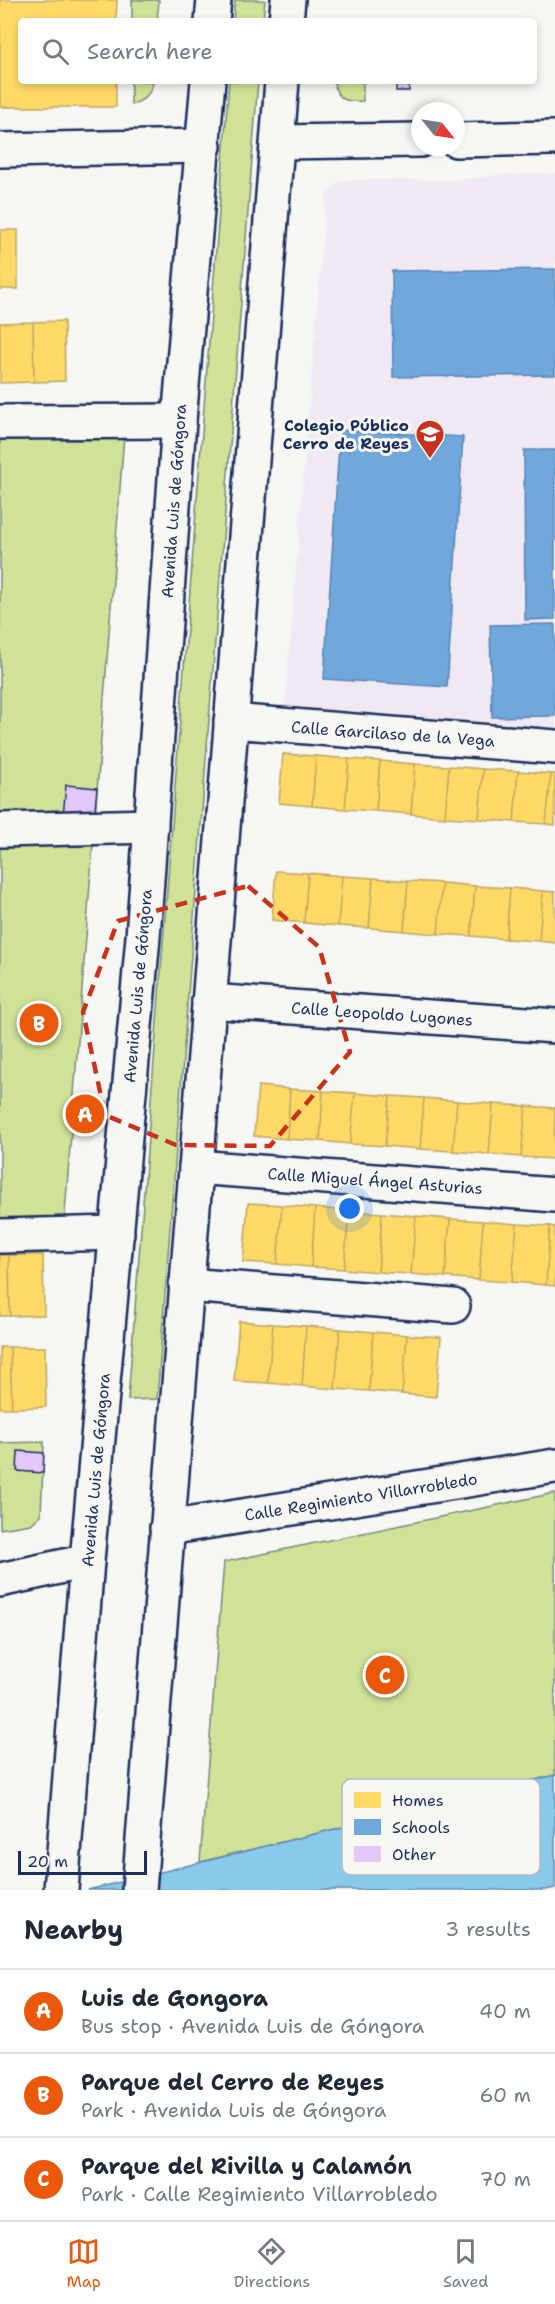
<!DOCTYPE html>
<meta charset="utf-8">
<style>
:root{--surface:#fff;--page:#f6f6f7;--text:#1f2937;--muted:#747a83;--line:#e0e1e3;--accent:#ea580c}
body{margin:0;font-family:"Shantell Sans",sans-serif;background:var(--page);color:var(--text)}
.compass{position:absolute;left:411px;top:102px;width:54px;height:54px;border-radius:50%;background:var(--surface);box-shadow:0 3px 9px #0003;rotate:120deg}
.scale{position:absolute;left:18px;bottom:15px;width:129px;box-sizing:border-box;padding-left:6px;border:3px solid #1b2f5e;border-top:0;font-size:16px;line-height:21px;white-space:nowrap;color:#1b2f5e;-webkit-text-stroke:4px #f6f6f2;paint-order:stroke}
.you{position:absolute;left:350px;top:1209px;width:21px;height:21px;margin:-15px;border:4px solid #fff;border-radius:50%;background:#1a73e8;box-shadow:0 0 0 9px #1a73e833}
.badge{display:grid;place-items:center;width:39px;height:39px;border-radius:50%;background:var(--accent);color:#fff;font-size:20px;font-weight:700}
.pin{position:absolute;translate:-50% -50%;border:3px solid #fff;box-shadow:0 2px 6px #0006}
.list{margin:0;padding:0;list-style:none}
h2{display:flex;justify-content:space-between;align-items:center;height:78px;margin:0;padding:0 24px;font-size:26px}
h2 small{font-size:20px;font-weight:400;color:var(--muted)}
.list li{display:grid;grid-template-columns:39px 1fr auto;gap:18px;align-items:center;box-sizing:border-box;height:84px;padding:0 24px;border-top:2px solid var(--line)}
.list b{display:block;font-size:22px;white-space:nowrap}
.list p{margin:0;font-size:20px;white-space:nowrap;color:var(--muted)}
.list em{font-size:20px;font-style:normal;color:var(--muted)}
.icon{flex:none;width:33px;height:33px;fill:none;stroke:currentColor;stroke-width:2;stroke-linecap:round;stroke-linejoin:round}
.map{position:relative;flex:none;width:555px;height:1890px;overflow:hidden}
.search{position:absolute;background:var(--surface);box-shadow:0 3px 9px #0003;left:18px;right:18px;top:18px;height:66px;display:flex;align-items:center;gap:15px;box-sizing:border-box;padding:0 21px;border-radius:6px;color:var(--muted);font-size:22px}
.sheet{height:330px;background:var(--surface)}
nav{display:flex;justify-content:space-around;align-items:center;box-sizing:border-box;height:84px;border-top:2px solid var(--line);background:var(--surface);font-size:16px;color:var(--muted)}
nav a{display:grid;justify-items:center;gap:3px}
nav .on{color:var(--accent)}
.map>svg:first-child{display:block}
.built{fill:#f0e8f3}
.green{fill:#d0e297;stroke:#76887a;stroke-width:1.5}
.water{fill:#89c9ea;stroke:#5d8bb2;stroke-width:1.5}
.homes{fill:#ffd966;stroke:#bba664;stroke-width:1.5}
.schools{fill:#6fa8dc;stroke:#5684b6;stroke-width:1.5}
.building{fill:#e3c7f6;stroke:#1b2f5e;stroke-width:1.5}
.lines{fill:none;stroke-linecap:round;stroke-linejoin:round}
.street-casing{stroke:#1b2f5e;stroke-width:38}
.secondary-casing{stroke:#1b2f5e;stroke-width:38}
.street{stroke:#f6f6f2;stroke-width:33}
.secondary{stroke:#f6f6f2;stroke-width:33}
.marked{fill:none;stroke:#c8321e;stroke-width:4.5;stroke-dasharray:12 8;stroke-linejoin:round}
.labels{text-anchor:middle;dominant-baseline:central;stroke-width:6;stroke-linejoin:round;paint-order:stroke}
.poi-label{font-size:16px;font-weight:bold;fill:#1b2f5e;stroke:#f6f6f2;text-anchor:end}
.street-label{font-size:16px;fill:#1b2f5e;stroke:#f6f6f2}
.key{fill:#f6f6f2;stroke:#b4bac6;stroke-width:1.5}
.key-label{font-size:16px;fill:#1b2f5e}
</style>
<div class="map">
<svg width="555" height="1890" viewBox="0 0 555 1890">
<rect width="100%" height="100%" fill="#f6f6f2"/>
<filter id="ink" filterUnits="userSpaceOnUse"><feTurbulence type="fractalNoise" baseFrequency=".0167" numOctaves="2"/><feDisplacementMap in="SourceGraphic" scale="12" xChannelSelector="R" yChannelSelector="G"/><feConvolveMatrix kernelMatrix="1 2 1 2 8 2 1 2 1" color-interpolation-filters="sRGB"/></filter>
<g filter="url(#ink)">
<path class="built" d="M555 173V740L284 719 326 197 336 184 347 180H455L498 175Z"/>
<path class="green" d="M132 0H159L157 21H132Z
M235 0H265L263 21H233Z
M131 81H153C152 93 143 102 131 104Z
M229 81H258L157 1399 128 1400Z
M334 81H363V101C346 102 336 100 334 81Z
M124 435 64 1226 0 1231V437Z
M44 1442 41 1515 31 1524 0 1529V1443Z
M555 1493V1775L200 1862 224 1562Z"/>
<path class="water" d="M555 1775V1888L546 1890H88Z"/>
<path class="homes" d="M0 0H117L116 21H21V81H116V107H0Z
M0 230H18V289H0Z
M64 321 65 381 34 382 33 322Z
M33 322 34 382 0 383V323Z
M283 754 316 756 312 806 279 803Z
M316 756 349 759 345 809 312 806Z
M349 759 380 761 376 811 345 809Z
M380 761 415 764 411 814 376 811Z
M415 764 449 766 445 817 411 814Z
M449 766 483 769 479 819 445 817Z
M483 769 518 771 514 822 479 819Z
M518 771 551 774 546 824 514 822Z
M551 774H555V825L546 824Z
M276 871 308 873 304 923 272 920Z
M308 873 342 876 338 926 304 923Z
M342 876 373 878 369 928 338 926Z
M373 878 408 881 404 931 369 928Z
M408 881 442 883 438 934 404 931Z
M442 883 475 886 471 936 438 934Z
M475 886 510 888 506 939 471 936Z
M510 888 543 891 539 941 506 939Z
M543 891 555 892V943L539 941Z
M258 1086 290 1089 287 1139 254 1136Z
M290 1089 323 1091 320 1141 287 1139Z
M323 1091 355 1093 350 1144 320 1141Z
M355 1093 390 1096 385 1146 350 1144Z
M390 1096 424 1098 420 1149 385 1146Z
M424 1098 457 1101 453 1151 420 1149Z
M457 1101 493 1104 489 1154 453 1151Z
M493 1104 526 1106 521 1157 489 1154Z
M526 1106 555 1108 554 1159 521 1157Z
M248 1203 282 1205 277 1264 243 1262Z
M282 1205 315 1208 311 1267 277 1264Z
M315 1208 349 1211 344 1269 311 1267Z
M349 1211 382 1213 378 1272 344 1269Z
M382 1213 416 1216 411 1274 378 1272Z
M416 1216 450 1219 445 1277 411 1274Z
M450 1219 483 1221 479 1280 445 1277Z
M483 1221 517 1224 512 1282 479 1280Z
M517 1224 550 1226 546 1285 512 1282Z
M550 1226 555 1227V1286L546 1285Z
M0 1255H9L10 1316H0Z
M9 1255H43L44 1315 10 1316Z
M239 1321 273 1324 268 1383 234 1381Z
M273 1324 306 1326 302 1386 268 1383Z
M306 1326 340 1329 335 1389 302 1386Z
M340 1329 373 1332 369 1391 335 1389Z
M373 1332 407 1335 402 1394 369 1391Z
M407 1335 441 1337 436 1397 402 1394Z
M0 1347H10L12 1408H0Z
M10 1347H45L46 1407 12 1408Z"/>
<path class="schools" d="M555 269V375L393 377 392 271Z
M340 430 463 437 447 687 324 679Z
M524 450H555V619L525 620Z
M555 624V716L492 717 490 625Z"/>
<path class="building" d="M396 81H409V91H396Z
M66 785 97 788 94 820 63 816Z
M18 1451 44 1453 43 1473 17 1471Z"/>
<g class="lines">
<g class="street-casing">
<path id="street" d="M456 140 555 138
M278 142 420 140
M0 150 204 146
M0 422 179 421
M231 721 555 747
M0 830 151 826
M209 1001 555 1026
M196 1167 555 1195
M0 1236 117 1233
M186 1285 453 1306
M167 1528 555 1466
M0 1580 87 1561"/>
</g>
<g class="secondary-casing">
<path id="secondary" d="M212 21 214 0
M286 21 288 0
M61 1890 87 1561 143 937 179 421 208 81
M139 1890 282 81"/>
</g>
<use href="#street" class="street"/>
<use href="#secondary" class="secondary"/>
</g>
</g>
<path class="marked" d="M248 886 319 947 350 1052 270 1146 176 1145 105 1115 83 1012 118 921Z"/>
<defs>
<g id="school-pin" transform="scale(1.5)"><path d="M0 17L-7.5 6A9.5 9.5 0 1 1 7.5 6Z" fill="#c8321e" stroke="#f6f6f2"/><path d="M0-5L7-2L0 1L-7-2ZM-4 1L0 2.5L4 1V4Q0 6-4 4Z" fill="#fff"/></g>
</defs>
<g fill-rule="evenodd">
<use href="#school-pin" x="430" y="434"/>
</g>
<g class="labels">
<g class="poi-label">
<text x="409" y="425">Colegio Público<tspan x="409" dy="18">Cerro de Reyes</tspan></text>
</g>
<g class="street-label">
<text transform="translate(174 501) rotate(-86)">Avenida Luis de Góngora</text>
<text transform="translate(393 734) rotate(4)">Calle Garcilaso de la Vega</text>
<text transform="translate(138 986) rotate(-85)">Avenida Luis de Góngora</text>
<text transform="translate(382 1014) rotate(4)">Calle Leopoldo Lugones</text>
<text transform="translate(375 1181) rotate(4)">Calle Miguel Ángel Asturias</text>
<text transform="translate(96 1470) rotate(-85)">Avenida Luis de Góngora</text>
<text transform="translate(361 1497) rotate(-9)">Calle Regimiento Villarrobledo</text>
</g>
</g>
<rect x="342" y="1779" width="198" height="96" rx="9" class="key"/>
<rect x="354" y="1792" width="27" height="16" fill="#ffd966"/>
<rect x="354" y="1819" width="27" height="16" fill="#6fa8dc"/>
<rect x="354" y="1846" width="27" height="16" fill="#e3c7f6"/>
<g class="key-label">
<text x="392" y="1806">Homes</text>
<text x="392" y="1833">Schools</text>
<text x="392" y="1860">Other</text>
</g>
</svg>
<svg class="compass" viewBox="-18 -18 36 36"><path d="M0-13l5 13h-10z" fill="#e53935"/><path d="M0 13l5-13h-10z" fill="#747a83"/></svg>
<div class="scale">20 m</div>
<div class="you"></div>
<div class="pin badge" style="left:85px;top:1114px">A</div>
<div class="pin badge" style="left:39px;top:1023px">B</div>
<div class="pin badge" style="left:385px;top:1675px">C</div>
<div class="search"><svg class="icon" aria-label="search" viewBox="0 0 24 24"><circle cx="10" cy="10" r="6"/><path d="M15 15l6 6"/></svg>Search here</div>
</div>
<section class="sheet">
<h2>Nearby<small>3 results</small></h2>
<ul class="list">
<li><span class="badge">A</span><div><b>Luis de Gongora</b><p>Bus stop · Avenida Luis de Góngora</p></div><em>40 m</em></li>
<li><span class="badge">B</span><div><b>Parque del Cerro de Reyes</b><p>Park · Avenida Luis de Góngora</p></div><em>60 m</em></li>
<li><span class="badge">C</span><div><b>Parque del Rivilla y Calamón</b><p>Park · Calle Regimiento Villarrobledo</p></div><em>70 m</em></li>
</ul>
</section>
<nav>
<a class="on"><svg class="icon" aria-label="map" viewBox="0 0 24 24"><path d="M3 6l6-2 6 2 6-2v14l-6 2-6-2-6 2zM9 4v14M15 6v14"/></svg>Map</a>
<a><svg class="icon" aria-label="directions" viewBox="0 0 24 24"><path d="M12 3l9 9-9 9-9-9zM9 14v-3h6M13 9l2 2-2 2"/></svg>Directions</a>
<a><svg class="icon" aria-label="saved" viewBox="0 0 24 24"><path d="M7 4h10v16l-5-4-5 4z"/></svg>Saved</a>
</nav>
